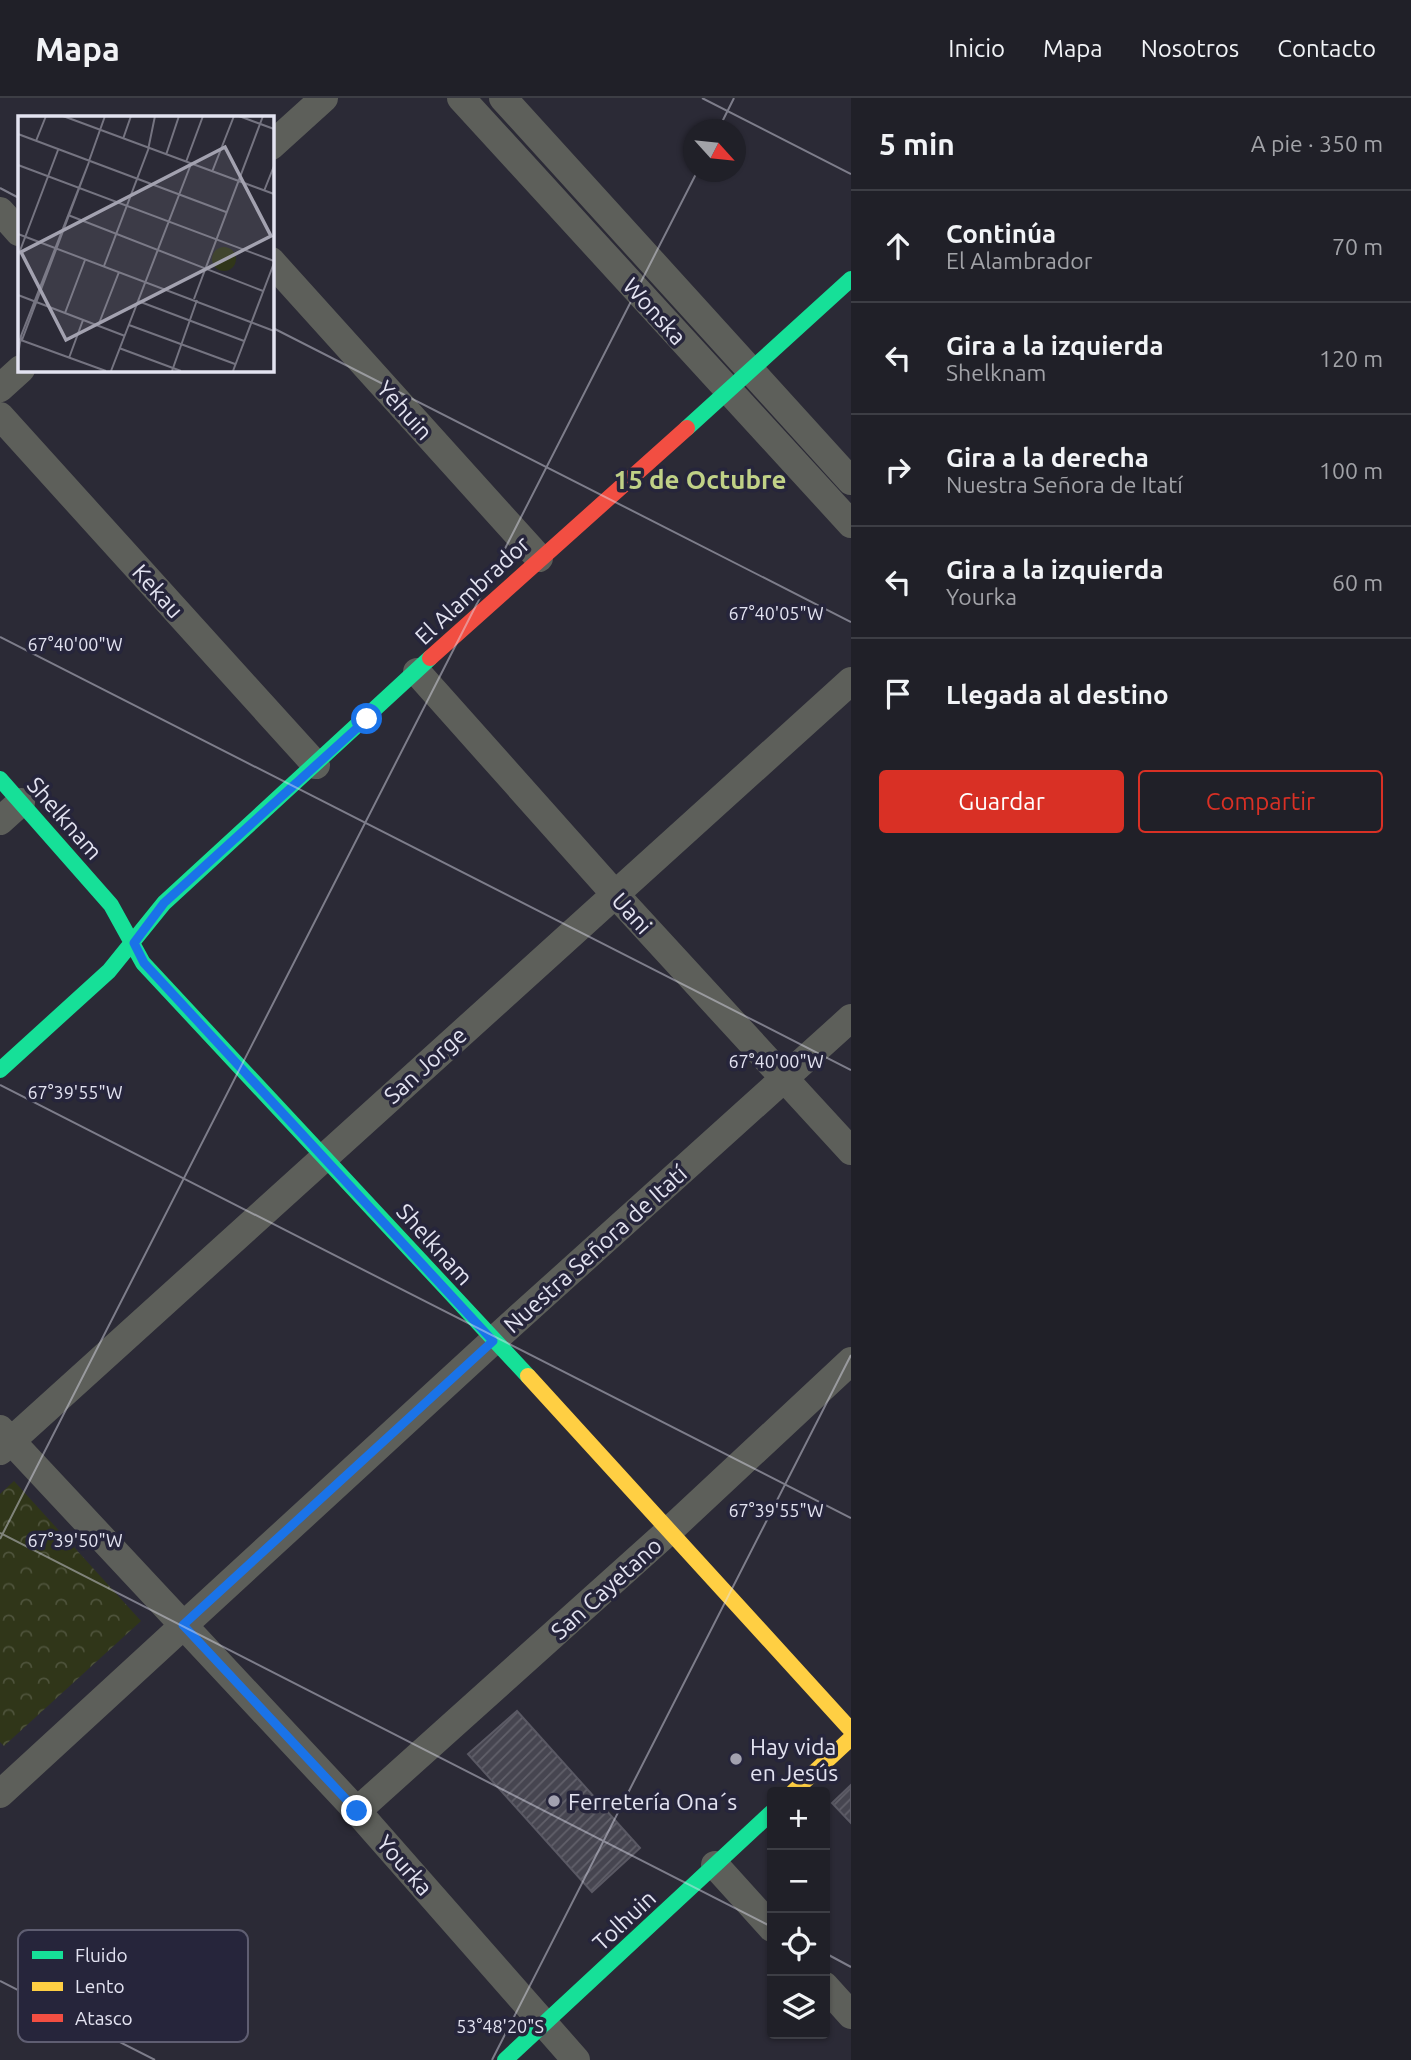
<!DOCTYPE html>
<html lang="es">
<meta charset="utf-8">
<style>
:root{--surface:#202028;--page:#282830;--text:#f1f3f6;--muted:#a2a3a8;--line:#3d3e45;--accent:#d93025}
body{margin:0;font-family:Ubuntu,sans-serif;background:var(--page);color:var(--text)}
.controls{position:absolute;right:21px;bottom:21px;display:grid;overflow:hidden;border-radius:7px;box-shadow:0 2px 5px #0004}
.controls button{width:63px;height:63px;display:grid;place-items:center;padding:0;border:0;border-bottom:2px solid var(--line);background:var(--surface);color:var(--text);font:35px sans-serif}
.compass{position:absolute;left:683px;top:21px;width:63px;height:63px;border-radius:50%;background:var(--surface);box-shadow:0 2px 5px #0004;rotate:117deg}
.stop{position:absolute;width:21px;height:21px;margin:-16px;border:5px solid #1a73e8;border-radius:50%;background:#fff}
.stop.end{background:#1a73e8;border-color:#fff;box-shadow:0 2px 7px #0008}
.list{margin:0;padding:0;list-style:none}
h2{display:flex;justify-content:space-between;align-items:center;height:91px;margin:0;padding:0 28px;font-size:30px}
h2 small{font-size:23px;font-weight:400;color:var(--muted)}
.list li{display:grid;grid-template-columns:46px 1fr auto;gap:21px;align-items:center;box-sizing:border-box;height:112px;padding:0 28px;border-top:2px solid var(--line)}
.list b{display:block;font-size:26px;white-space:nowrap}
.list p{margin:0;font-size:23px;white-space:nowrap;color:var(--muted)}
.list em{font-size:23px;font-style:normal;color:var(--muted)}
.actions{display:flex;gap:14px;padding:21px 28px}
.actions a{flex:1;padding:16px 0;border:2px solid var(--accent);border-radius:7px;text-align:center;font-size:24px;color:var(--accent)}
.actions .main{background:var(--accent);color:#fff}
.icon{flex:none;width:38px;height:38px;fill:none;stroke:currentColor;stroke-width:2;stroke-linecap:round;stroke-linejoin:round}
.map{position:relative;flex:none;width:851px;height:1962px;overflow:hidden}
header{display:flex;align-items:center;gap:42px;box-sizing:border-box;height:98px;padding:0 35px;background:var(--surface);border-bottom:2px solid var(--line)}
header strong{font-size:33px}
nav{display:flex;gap:38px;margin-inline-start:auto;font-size:24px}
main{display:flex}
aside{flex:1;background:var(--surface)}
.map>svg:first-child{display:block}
.forest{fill:url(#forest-crowns)}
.building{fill:url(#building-hatch);stroke:#5a5964;stroke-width:2}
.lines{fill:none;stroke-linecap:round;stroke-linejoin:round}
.street{stroke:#5d5f5a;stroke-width:28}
.fast{stroke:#16e098;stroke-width:16}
.slow{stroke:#ffcf43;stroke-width:16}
.jam{stroke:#f24e42;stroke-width:16}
.route{stroke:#1a73e8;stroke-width:9}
.ticks{fill:none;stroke:#e3e3f1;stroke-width:2;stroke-opacity:0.45}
.poi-dot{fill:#a3a2b0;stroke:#26253b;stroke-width:2.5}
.labels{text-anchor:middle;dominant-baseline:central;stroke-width:7;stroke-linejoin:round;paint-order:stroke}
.street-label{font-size:23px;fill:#e3e3f1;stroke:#26253b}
.poi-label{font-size:23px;fill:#e3e3f1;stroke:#26253b;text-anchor:start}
.quarter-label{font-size:26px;font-weight:bold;fill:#c0d186;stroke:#26253b}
.inset-road{fill:none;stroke:#757481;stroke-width:2}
.view{fill:#a3a2b0;fill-opacity:0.15;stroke:#a3a2b0;stroke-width:3.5}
.inset-edge{fill:none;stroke:#e3e3f1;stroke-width:3.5}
.key{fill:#26253b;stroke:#5f5e72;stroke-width:2}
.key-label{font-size:19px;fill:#e3e3f1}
.ticks-label{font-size:18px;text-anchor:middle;fill:#e3e3f1;stroke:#26253b;stroke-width:7;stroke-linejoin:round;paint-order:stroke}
</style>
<header>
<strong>Mapa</strong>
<nav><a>Inicio</a><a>Mapa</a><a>Nosotros</a><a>Contacto</a></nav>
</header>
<main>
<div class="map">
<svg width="851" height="1962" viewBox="0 0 851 1962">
<defs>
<pattern id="forest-crowns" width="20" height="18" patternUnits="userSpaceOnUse" patternTransform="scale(1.75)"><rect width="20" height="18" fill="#303619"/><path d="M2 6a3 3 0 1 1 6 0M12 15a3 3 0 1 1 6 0" fill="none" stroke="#4e533b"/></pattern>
<pattern id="building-hatch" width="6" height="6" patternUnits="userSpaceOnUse" patternTransform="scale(1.75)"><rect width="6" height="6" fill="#464550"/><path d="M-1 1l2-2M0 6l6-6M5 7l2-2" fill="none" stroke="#61606a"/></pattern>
</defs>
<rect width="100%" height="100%" fill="#2b2a36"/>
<path class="forest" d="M14 1383 141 1523 4 1648 0 1644V1396Z"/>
<path class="building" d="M517 1613 640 1750 592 1794 468 1656Z
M851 1687V1725L832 1705Z"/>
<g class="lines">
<path class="street" d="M461 0 851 426
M503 0 851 383
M271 48 324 0
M0 113 19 134
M271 163 539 460
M0 290 21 271
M0 318 316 667
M417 574 614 795 851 1053
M0 723 21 704
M0 1331 357 1713 576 1962
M0 1353 851 583
M0 1696 493 1243 851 920
M357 1713 671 1431 851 1263
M715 1767 772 1830
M825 1888 851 1917"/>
<path class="fast" d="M687 330 851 181
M0 681 111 807 143 865 528 1278
M0 972 109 873 164 805 430 560
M505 1962 772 1714"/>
<path class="slow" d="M528 1278 851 1632
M793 1694 851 1640"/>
<path class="jam" d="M430 560 687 330"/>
</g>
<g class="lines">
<path class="route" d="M357 1713 183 1527 493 1243 144 865 134 845 164 805 367 621"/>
</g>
<path class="ticks" d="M702 0 851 76M718 32 734 0M0 90 19 100M271 229 851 524M0 539 851 972M0 987 851 1420M0 1435 772 1829M0 1441 697 74M825 1855 851 1869M0 1883 155 1962M492 1962 851 1257"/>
<g class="poi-dot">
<circle cx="736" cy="1661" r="7"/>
<circle cx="554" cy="1703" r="7"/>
</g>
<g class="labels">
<g class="street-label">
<text transform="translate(655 213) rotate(48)">Wonska</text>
<text transform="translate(405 312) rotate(48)">Yehuin</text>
<text transform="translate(472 492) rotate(-43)">El Alambrador</text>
<text transform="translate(158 493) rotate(48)">Kekau</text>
<text transform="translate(65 720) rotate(49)">Shelknam</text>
<text transform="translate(632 815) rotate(48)">Uani</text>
<text transform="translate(425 967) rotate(-42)">San Jorge</text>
<text transform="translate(435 1146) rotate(48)">Shelknam</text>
<text transform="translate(595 1151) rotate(-42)">Nuestra Señora de Itatí</text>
<text transform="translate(606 1490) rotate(-42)">San Cayetano</text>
<text transform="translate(405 1767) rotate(49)">Yourka</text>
<text transform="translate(624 1822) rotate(-43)">Tolhuin</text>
</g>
<g class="poi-label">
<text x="750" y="1648">Hay vida<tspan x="750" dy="26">en Jesús</tspan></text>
<text x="568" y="1703">Ferretería Ona´s</text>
</g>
<g class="quarter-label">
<text x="700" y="381">15 de Octubre</text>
</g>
</g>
<g transform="translate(18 18)">
<rect width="256" height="256" fill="#2b2a36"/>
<path d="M194 143a12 12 0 1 1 24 0a12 12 0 1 1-24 0Z" fill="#303619"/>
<path class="inset-road" d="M45 0 256 78M221 0 256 13M0 18 208 96M105 23 113 0M18 25 28 0M148 39 161 0M71 45 87 0M168 46 185 0M0 49 256 145M194 56 216 0M246 75 256 50M50 99 245 175M0 118 256 215M0 140 40 34M86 150 130 34 137 0M0 179 107 220M176 183 245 0M120 185 226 225M47 197 67 144M111 209 217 248M80 210 101 156M0 223 88 255M101 232 163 255M0 239 3 220 71 46 4 224M51 242 65 204M93 255 173 48M154 255 179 184M215 255 256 147"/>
<path class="view" d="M207 31 253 120 48 224 3 136Z"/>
<rect width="256" height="256" class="inset-edge"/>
</g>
<rect x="18" y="1832" width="230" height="112" rx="10" class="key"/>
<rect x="32" y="1853" width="31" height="8" fill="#16e098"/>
<rect x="32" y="1884" width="31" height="9" fill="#ffcf43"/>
<rect x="32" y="1916" width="31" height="8" fill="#f24e42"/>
<g class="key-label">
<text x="75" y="1864">Fluido</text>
<text x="75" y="1895">Lento</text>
<text x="75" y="1927">Atasco</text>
</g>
<g class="ticks-label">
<text x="776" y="522">67°40'05"W</text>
<text x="75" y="553">67°40'00"W</text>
<text x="776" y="970">67°40'00"W</text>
<text x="75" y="1001">67°39'55"W</text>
<text x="776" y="1419">67°39'55"W</text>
<text x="75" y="1449">67°39'50"W</text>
<text x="500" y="1935">53°48'20"S</text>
</g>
</svg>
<div class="controls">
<button>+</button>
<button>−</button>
<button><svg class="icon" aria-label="locate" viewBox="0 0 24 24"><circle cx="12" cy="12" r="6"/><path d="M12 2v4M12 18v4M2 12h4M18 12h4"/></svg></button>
<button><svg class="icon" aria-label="layers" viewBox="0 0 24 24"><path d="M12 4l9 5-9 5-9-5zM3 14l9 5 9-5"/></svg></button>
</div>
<svg class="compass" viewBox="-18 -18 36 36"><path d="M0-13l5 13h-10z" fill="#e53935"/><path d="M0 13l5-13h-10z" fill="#a2a3a8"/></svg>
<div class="stop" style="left:367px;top:621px"></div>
<div class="stop end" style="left:357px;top:1713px"></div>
</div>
<aside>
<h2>5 min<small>A pie · 350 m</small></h2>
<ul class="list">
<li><svg class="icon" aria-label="ahead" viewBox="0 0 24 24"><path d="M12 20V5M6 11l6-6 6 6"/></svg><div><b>Continúa</b><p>El Alambrador</p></div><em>70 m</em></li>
<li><svg class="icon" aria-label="left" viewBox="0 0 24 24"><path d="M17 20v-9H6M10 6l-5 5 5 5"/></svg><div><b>Gira a la izquierda</b><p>Shelknam</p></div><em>120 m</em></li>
<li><svg class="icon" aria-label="right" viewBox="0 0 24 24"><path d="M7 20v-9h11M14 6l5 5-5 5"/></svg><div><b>Gira a la derecha</b><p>Nuestra Señora de Itatí</p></div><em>100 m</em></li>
<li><svg class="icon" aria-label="left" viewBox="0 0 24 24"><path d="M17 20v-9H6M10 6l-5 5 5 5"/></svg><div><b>Gira a la izquierda</b><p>Yourka</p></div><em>60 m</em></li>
<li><svg class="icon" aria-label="arrive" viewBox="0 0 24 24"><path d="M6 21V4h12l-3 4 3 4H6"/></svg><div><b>Llegada al destino</b></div></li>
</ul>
<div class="actions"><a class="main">Guardar</a><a>Compartir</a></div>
</aside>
</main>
